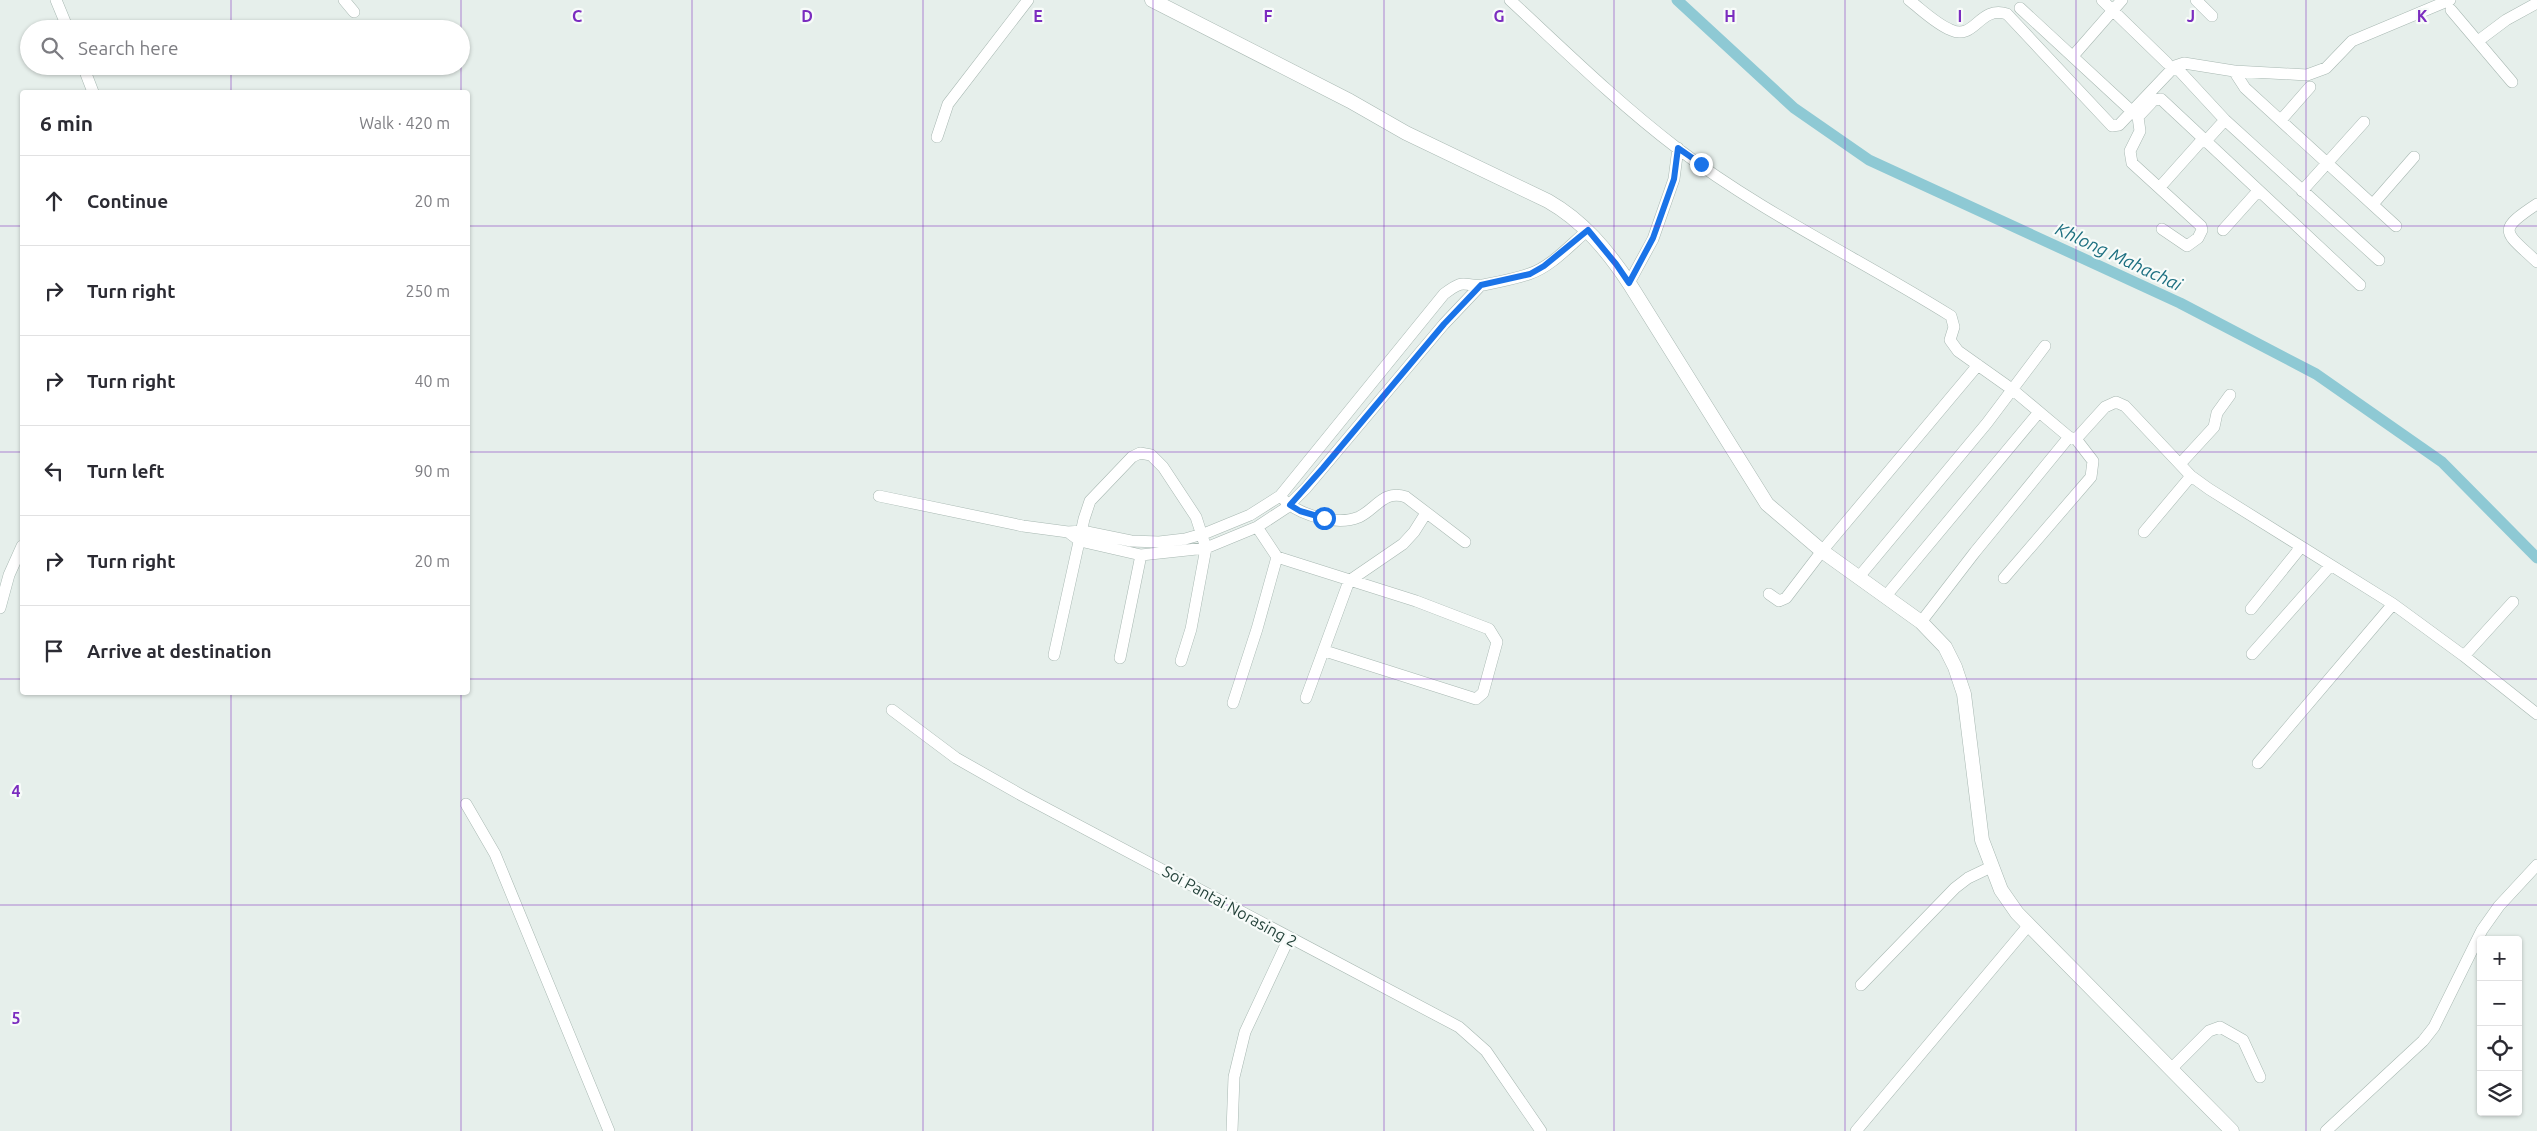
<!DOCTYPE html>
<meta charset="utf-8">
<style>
:root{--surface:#fff;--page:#f2f2f3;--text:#2b2b33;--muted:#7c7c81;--line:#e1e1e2}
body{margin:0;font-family:Ubuntu,sans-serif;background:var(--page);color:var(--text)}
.controls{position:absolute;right:15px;bottom:15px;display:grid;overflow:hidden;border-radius:5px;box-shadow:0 1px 4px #0004}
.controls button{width:45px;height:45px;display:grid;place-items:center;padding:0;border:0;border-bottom:1px solid var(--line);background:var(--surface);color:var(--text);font:25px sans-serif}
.stop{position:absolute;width:15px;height:15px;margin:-11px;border:4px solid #1a73e8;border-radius:50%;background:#fff}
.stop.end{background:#1a73e8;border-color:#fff;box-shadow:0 1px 5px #0008}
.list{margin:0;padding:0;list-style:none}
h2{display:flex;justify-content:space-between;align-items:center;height:65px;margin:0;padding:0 20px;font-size:21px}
h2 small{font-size:16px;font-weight:400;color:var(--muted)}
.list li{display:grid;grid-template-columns:32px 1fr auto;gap:15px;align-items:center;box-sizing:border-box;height:90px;padding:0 20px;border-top:1px solid var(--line)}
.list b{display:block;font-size:19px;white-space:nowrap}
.list em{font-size:16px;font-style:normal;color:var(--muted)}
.icon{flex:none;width:28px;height:28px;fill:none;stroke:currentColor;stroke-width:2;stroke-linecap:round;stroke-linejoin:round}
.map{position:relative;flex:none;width:2537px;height:1131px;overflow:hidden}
.search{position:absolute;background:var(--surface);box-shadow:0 1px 4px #0004;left:20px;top:20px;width:450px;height:55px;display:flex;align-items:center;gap:12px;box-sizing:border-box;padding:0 18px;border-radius:28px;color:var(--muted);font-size:19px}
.panel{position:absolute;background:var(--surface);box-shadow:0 1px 4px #0004;left:20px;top:90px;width:450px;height:605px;border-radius:5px}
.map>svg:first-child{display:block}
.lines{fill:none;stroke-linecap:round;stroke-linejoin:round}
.canal{stroke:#8ec9d4;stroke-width:11}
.minor-casing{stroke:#a8b8b2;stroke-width:12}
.tertiary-casing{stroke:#a8b8b2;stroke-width:15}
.minor{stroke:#fff;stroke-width:11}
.tertiary{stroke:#fff;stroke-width:14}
.route{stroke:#1a73e8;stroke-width:6}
.grid{fill:none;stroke:#7b2cbf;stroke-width:1;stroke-opacity:0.55}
.labels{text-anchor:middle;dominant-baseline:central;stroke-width:4.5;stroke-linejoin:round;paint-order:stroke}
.street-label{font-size:16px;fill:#24423a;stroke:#f7fbf9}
.water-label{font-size:18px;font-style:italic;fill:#1c6f80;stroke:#f7fbf9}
.grid-label{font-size:16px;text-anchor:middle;font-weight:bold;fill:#7b2cbf;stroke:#f7fbf9;stroke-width:4.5;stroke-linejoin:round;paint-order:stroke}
</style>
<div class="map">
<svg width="2537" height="1131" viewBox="0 0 2537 1131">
<rect width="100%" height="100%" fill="#e6efeb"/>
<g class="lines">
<path class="canal" d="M1677 0 1794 108 1869 160 2180 303 2316 374 2442 462 2537 558"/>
<g class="minor-casing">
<path id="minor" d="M56 0 68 29
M344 0 354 12
M1510 0C1564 50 1618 103 1677 148 1762 213 1860 259 1951 316L1954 327 1950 340 1958 351 2013 390 2069 437 2076 439 2093 461 2091 477 2004 578
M1909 0C1922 10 1936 24 1951 30 1975 41 1979 5 2007 14L2112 126 2119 125 2175 66 2184 63 2234 71 2307 75 2326 68 2352 41 2450 0
M2102 0 2167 63
M2196 0 2212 16
M2020 8 2138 117 2140 131 2130 151 2132 163 2201 226 2202 230 2198 238 2187 246 2162 229
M2451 10 2512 82
M2478 41 2506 20 2537 3
M2073 56 2122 0
M83 66 93 92
M2175 66 2225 120 2379 260
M2234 71 2245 88 2396 226
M2138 117 2154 100 2161 99 2360 285
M2281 120 2310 87
M937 137 948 104 1028 0
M2205 142 2225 120
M2160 187 2202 140
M2302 191 2364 122
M2373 204 2414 157
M2537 204C2496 231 2504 231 2537 262
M2223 230 2258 191
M1629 283 1653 239 1674 179 1678 148
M2076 439 2105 407 2116 402 2125 406 2191 476 2209 489 2393 604 2464 656 2537 714
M2180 464 2214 427 2217 413 2230 395
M879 496 1023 526 1068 532 1082 531 1131 541 1159 542 1185 539 1206 533 1250 515 1280 496 1444 294C1468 276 1462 288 1483 285 1498 282 1514 279 1529 274 1551 267 1570 245 1588 230
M1285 501C1302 516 1338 526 1359 517 1376 509 1384 489 1406 497L1465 542
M1068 532 1080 541 1141 555 1206 548 1257 527 1286 508 1306 488 1444 324 1481 285
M2144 532 2191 476
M1277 557 1416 601 1489 629 1497 642 1483 693 1476 699 1325 651
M1858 578 1987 423 2045 346
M1769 594 1779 601 1786 598 1822 551 1978 365
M1885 597 2039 412
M0 608 9 575 22 546
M2251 609 2301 547
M1921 622 1975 552 2069 437
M2252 654 2330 566
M1054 655 1084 519 1090 501 1132 457 1140 453 1151 455 1163 467 1196 517 1206 548 1191 629 1181 661
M2464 656 2513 602
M1120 658 1141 555
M1306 698 1349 581 1403 544 1414 532 1426 513
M1233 703 1257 629 1277 557 1257 527
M892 710 956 758 1023 796 1459 1027 1486 1051 1541 1131
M2258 763 2393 604
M466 804 495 854 609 1131
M1861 985 1955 888 1968 878 1991 867
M2171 1069 2209 1031 2220 1027 2243 1040 2260 1077
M1232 1131 1234 1077 1245 1032 1289 938
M1856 1131 2028 926
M2326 1131 2423 1041 2434 1027 2482 930 2499 906 2537 865"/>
</g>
<g class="tertiary-casing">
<path id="tertiary" d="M1152 0 1350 101 1406 133 1548 201C1583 221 1607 250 1629 283L1767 504 1822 551 1921 622 1945 647 1955 667 1964 694 1982 840 2001 890 2017 913 2232 1131"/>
</g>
<use href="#minor" class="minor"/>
<use href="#tertiary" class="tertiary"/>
</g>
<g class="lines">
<path class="route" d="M1324 518 1300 511 1290 505 1323 468 1444 324 1481 285 1530 274 1544 266 1588 230 1616 264 1629 283 1653 238 1674 179 1678 148 1701 164"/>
</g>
<path class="grid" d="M231 0V29M461 0V92M692 0V1131M923 0V1131M1153 0V1131M1384 0V1131M1614 0V1131M1845 0V1131M2076 0V1131M2306 0V1131M231 66V92M0 226H22M468 226H2537M0 452H22M468 452H2537M0 679H22M468 679H2537M231 692V1131M461 692V1131M0 905H2537"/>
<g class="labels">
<g class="street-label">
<text transform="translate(1230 906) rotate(29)">Soi Pantai Norasing 2</text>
</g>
<g class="water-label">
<text transform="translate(2119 256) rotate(25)">Khlong Mahachai</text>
</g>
</g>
<g class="grid-label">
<text x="577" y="22">C</text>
<text x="807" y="22">D</text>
<text x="1038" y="22">E</text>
<text x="1268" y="22">F</text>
<text x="1499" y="22">G</text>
<text x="1730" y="22">H</text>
<text x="1960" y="22">I</text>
<text x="2191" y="22">J</text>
<text x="2422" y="22">K</text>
<text x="16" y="797">4</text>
<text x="16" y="1024">5</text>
</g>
</svg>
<div class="controls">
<button>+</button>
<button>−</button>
<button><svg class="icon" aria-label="locate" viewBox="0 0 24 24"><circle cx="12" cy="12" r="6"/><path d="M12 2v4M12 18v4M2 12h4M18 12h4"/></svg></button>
<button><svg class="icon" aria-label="layers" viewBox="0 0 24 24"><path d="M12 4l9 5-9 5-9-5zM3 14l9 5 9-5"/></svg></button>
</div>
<div class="stop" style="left:1324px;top:518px"></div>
<div class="stop end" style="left:1701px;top:164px"></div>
<div class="search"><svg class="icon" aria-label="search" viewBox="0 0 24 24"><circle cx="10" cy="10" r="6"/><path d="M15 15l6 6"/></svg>Search here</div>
<section class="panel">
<h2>6 min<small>Walk · 420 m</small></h2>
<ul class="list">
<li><svg class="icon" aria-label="ahead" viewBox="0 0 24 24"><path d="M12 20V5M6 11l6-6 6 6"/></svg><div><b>Continue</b></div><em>20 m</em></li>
<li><svg class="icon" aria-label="right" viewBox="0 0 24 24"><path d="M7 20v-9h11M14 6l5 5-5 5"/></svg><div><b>Turn right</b></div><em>250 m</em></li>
<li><svg class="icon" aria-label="right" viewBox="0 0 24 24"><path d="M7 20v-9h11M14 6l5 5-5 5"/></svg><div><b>Turn right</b></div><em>40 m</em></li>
<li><svg class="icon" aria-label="left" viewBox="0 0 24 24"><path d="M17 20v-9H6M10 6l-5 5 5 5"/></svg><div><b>Turn left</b></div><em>90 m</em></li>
<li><svg class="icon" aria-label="right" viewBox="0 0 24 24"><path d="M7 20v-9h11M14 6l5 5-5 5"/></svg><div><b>Turn right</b></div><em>20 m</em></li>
<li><svg class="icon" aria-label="arrive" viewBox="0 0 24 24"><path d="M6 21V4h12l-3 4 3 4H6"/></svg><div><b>Arrive at destination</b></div></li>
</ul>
</section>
</div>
